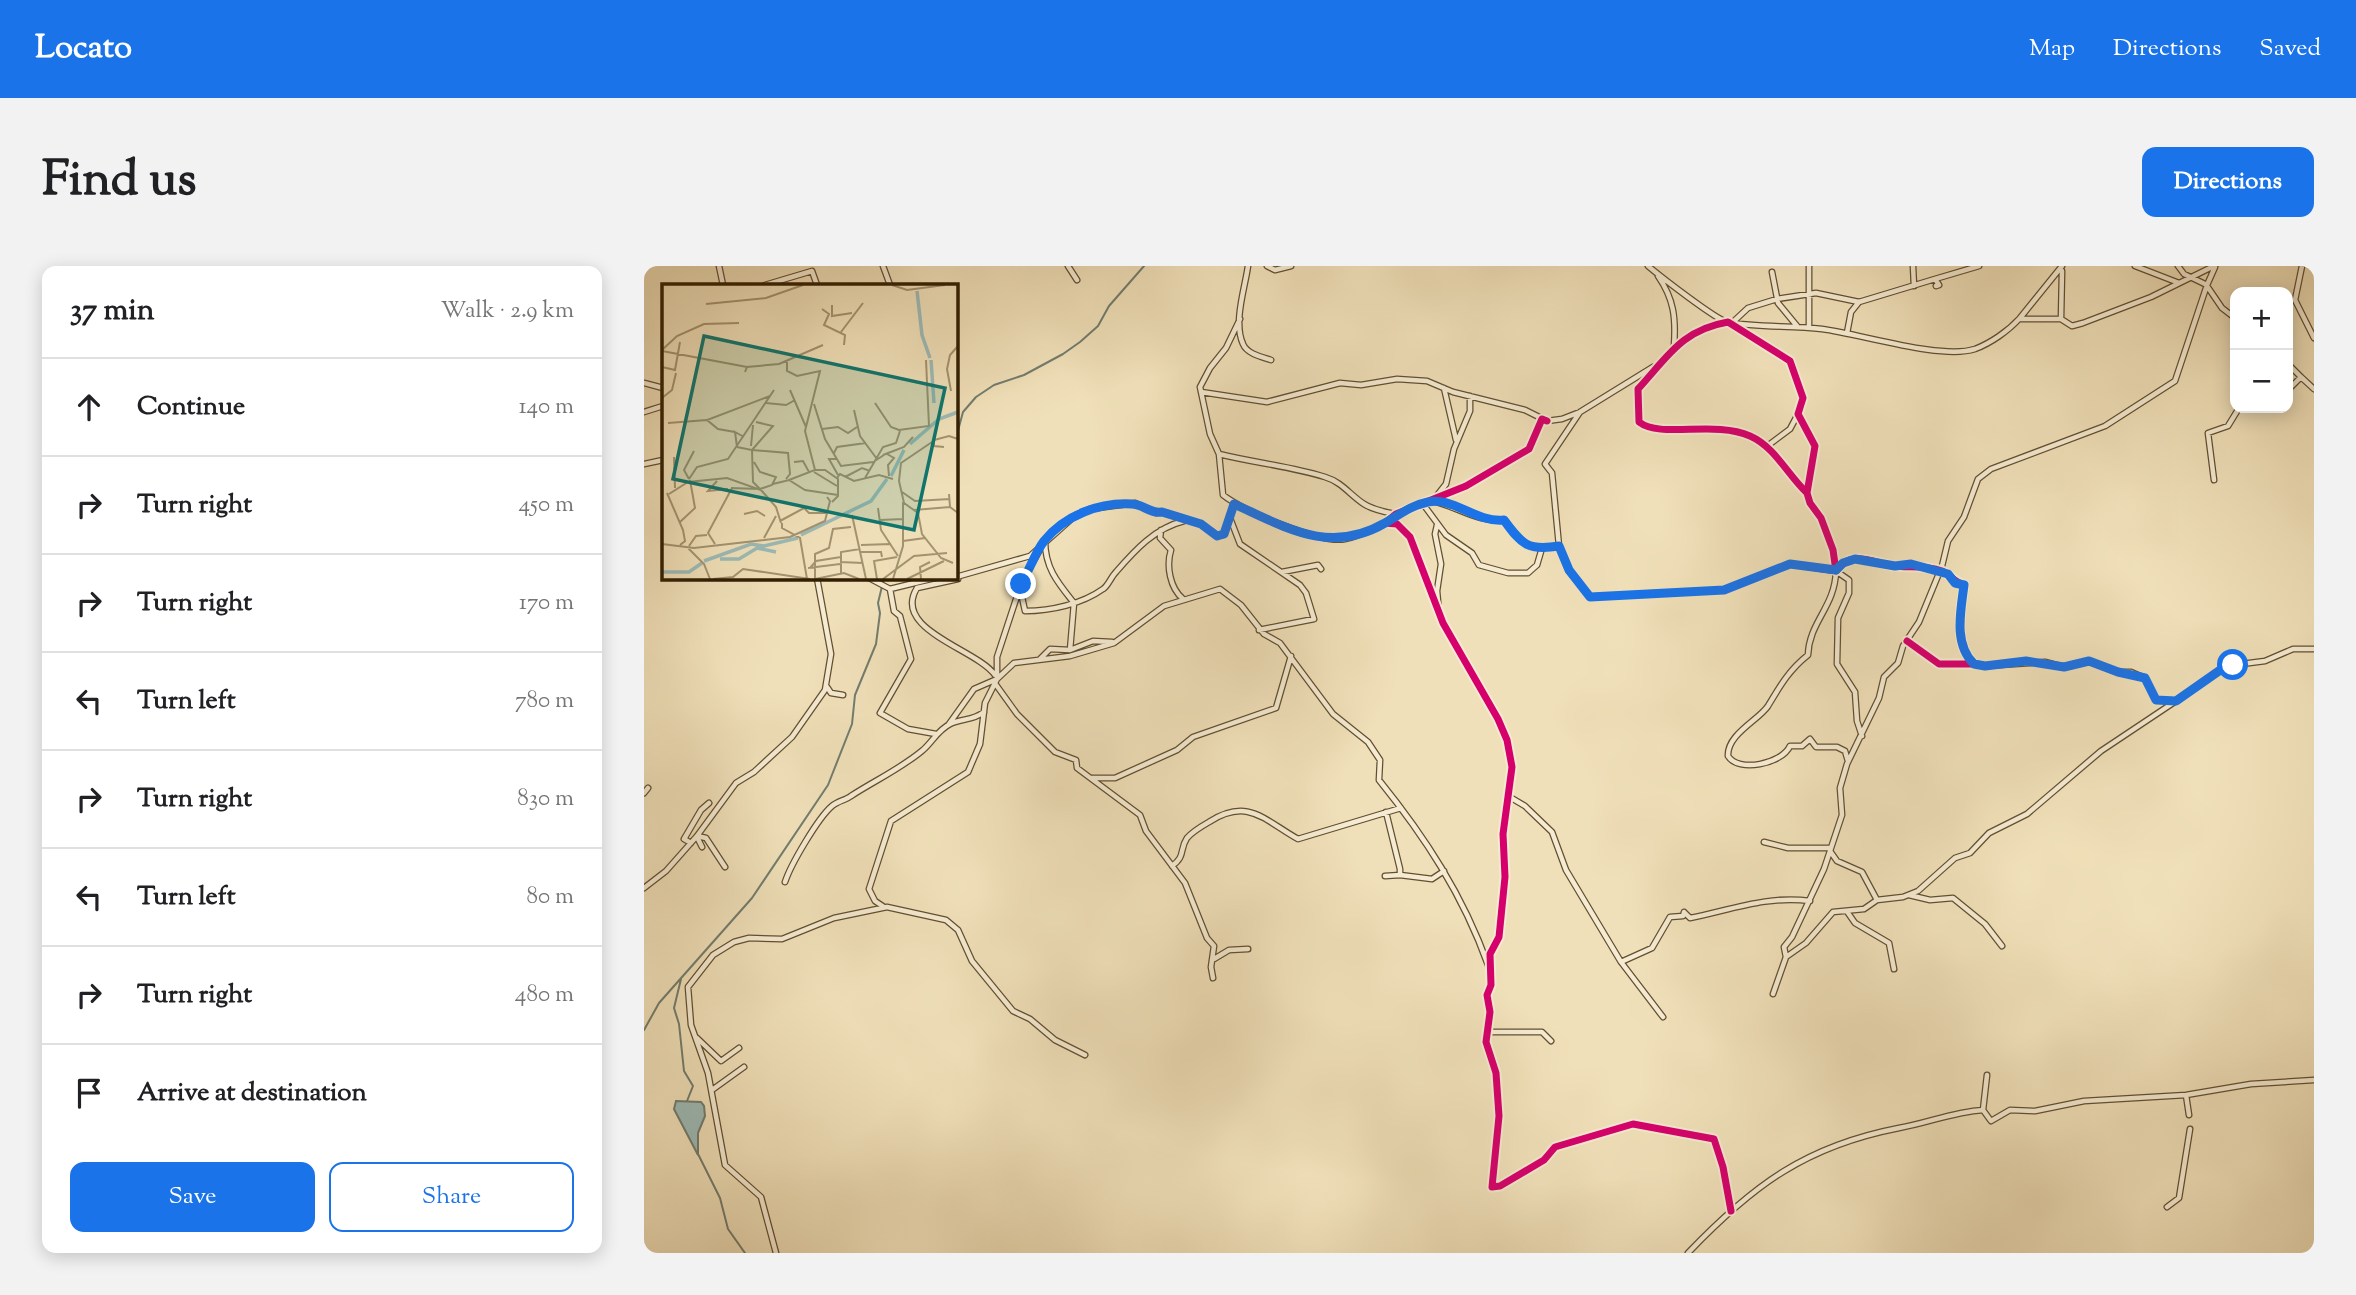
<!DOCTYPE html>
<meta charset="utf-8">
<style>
:root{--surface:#fff;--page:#f2f2f2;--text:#202124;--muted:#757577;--line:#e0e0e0;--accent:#1a73e8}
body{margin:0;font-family:"Sorts Mill Goudy",serif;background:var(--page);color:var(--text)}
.controls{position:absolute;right:21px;top:21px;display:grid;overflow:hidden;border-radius:14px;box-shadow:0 4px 18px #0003}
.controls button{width:63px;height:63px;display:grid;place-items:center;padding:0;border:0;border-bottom:2px solid var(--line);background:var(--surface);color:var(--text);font:35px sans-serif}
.stop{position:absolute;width:21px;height:21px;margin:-16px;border:5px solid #1a73e8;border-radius:50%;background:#fff}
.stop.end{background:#1a73e8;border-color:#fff;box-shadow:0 2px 7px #0008}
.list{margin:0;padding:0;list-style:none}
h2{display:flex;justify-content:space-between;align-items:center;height:91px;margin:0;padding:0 28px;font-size:30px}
h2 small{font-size:23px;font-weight:400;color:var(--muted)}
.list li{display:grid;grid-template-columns:46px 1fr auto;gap:21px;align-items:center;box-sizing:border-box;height:98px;padding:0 28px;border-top:2px solid var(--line)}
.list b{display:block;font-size:26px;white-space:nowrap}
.list em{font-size:23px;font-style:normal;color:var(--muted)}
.actions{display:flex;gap:14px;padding:21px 28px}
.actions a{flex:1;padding:16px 0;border:2px solid var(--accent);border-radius:14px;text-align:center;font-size:24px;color:var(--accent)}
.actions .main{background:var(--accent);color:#fff}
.icon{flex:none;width:38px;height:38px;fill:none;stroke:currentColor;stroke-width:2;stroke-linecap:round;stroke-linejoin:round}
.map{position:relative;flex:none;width:1670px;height:987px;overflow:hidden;border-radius:14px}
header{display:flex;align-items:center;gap:42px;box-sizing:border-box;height:98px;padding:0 35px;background:var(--accent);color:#fff}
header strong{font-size:33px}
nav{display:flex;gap:38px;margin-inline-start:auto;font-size:24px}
.intro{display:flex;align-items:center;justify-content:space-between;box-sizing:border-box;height:168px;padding:0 42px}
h1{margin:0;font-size:49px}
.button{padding:18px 32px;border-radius:14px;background:var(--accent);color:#fff;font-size:24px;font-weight:700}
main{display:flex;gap:42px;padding:0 42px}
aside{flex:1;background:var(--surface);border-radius:14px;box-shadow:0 4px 18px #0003}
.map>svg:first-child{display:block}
.water{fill:#9cbbb7;stroke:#727d6f;stroke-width:2}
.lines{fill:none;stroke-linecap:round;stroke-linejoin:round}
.stream{stroke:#727d6f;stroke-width:2}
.minor-casing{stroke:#624f30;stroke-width:7}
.minor{stroke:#f5ebd2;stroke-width:4.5}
.cycleway-casing{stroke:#f5ebd2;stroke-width:11}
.cycleway{stroke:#d6006c;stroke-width:7}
.route{stroke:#1a73e8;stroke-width:9}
.inset-river{fill:none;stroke:#9cbbb7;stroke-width:3.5}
.inset-road{fill:none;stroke:#a49370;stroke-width:2}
.view{fill:#0f766e;fill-opacity:0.15;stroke:#0f766e;stroke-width:3.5}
.inset-edge{fill:none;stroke:#321f02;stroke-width:3.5}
</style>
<header>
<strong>Locato</strong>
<nav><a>Map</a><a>Directions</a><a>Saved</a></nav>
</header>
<div class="intro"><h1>Find us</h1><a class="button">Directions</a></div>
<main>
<aside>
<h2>37 min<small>Walk · 2.9 km</small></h2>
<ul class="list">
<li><svg class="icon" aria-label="ahead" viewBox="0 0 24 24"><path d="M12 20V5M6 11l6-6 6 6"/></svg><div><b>Continue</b></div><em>140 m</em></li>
<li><svg class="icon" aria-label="right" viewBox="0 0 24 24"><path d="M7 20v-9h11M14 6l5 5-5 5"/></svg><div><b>Turn right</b></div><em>450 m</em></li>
<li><svg class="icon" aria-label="right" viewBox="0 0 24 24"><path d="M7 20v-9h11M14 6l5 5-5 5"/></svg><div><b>Turn right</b></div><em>170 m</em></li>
<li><svg class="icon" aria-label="left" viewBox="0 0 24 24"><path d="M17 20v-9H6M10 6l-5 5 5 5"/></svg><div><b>Turn left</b></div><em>780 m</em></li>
<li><svg class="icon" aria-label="right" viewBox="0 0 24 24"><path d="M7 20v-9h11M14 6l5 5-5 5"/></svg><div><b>Turn right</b></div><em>830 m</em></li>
<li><svg class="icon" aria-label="left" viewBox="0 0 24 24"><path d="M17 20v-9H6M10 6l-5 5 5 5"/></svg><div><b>Turn left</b></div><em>80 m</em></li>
<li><svg class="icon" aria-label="right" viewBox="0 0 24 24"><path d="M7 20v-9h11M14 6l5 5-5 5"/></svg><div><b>Turn right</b></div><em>480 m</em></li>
<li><svg class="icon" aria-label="arrive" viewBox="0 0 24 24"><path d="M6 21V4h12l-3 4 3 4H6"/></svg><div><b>Arrive at destination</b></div></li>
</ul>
<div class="actions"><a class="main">Save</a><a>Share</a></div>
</aside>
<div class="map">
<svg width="1670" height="987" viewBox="0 0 1670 987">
<rect width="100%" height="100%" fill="#f0e0b9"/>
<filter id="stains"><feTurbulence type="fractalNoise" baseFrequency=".00286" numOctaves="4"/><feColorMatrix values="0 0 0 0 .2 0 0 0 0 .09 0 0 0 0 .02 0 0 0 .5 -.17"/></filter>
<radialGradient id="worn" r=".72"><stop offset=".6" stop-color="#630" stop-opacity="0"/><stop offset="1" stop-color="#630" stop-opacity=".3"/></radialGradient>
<path class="water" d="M32 835 57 836 60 840 61 850 54 867V889L30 843Z"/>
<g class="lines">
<path class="stream" d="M312 172 319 146 332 131 350 119 380 109 419 88 436 76 454 60 465 40 500 0
M37 713 30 742 35 758 40 805 49 820 43 835
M0 764 15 737 108 632 184 519 208 458 211 429 232 378 236 347 234 337 240 312
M54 888 76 932 84 963 101 987"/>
<g class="minor-casing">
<path id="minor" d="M75 0 79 19
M239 0 246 19
M424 0 433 14
M604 0C601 22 589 56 599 78 603 88 618 91 627 94
M623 0 631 4 647 0
M1004 0C1016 10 1071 53 1083 56 1114 62 1146 59 1178 63 1217 68 1297 94 1331 83 1347 77 1364 65 1375 53H1417L1428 60 1439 57 1507 31 1570 0
M1165 0V62
M1269 0 1270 20
M1491 0 1535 17
M1534 0 1540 8 1563 19 1571 1
M1658 0 1651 34 1670 72
M1128 6 1134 37 1153 60
M1014 10C1030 33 1032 52 1030 80
M1291 13 1335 0
M121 19 168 5 173 19
M1563 20 1578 42 1591 52
M1376 52 1418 0
M596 53 582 82 566 102 556 121 566 168 575 188 579 229C599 245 676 278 701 273 714 271 729 262 741 257
M1417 53 1418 5
M1089 56 1104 42 1133 33 1172 27 1215 36 1291 13 1295 19 1292 20
M1203 67 1207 46 1215 36
M1644 98 1657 111 1646 122
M1657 111 1670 123
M0 117 19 122
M800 122 812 174
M557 126 623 136 696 117 717 119 753 113 783 115 809 126 881 144 903 155 918 153 936 146 1009 101
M0 146 19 140
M936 146 901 198 908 207 915 280 925 305 946 331 1080 324 1146 298 1192 305 1205 314V327L1194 352 1193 398 1211 426 1213 455 1218 470
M903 155 898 153 885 183 822 220 752 248 741 257 753 258 766 271 799 357 854 453 863 474 868 501 859 568 861 611 855 671 846 688 847 719 843 729 846 746 842 776 852 807 855 850 848 921 856 920 900 894 911 881 989 858 1070 873 1079 901 1087 945
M1122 181 1146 163 1154 148
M575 188C611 197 646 200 681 211 698 216 706 229 720 238 729 244 741 246 751 248
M0 198 19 194
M1570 214 1564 167 1584 160 1595 142
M1163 227C1143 208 1131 181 1106 170 1070 154 1017 173 995 156L994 123C1023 92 1037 64 1084 56L1146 95 1159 132 1154 148 1171 180 1163 227 1166 237 1177 252 1189 284 1192 305C1197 299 1202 294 1210 293 1223 291 1236 298 1249 300 1266 302 1280 299 1298 305 1307 309 1310 316 1320 319 1317 344 1309 378 1330 398H1295L1263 375
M791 232 802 218 810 183 826 145V130
M789 235C814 241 834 257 860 254 878 279 884 285 915 280
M779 238 802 269 828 287 835 299 864 307H884L893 299 898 282
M586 252 596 278 656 319 662 327 670 353 615 364
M793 259 791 268 797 298 793 325 795 346
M517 264 516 272 527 284C522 300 526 322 539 333
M1192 305C1191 341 1165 356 1164 389 1145 404 1136 420 1124 440 1115 454 1083 468 1084 490 1094 507 1138 498 1146 480H1158L1166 473 1172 481H1193L1201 485 1204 495
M638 306 674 299 677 303
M312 311 386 290 432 249 446 243 491 237 512 247 518 246 557 258 573 270 580 268 590 238
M225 312 246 323 291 312
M314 313 273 322C247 364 333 383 351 409
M376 322 381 345C407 345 438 338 459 323 464 320 467 311 472 306 491 284 511 262 540 255
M246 323 250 345 256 350 267 393 236 447 264 463 292 468
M426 384 449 375 468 376
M396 393 406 383 426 384 430 337C414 317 401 302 401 275
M350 416 373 448 411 486 432 494 433 502 496 549 502 565 541 617 563 672 570 680 567 701 569 712
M183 421 187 427 199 429
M1532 435 1582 400 1621 395 1649 383H1670
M305 458 330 423 353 413 370 397 426 390 470 377 520 340 576 323 597 339 620 368 636 377 689 448 724 476 736 494 735 514C781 571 819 629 844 699
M448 512H471L533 484 549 471 632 442 647 390
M0 527 4 522
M864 530 881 540 908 566 922 604 977 696 1019 751
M53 570 62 572 81 601
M53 571 58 581
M1120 576 1144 582H1186
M47 577 40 573 57 544 65 537
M1186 585 1193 595 1218 606 1233 634
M528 600C542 590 535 584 543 572 548 566 558 560 565 556 604 531 620 554 654 573L757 542
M756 609 788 613 800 605
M741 610 756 609V603L742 546
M141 616C147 598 174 552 188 540 194 535 202 534 207 530 230 515 258 502 279 484 289 475 294 464 306 458 319 452 328 455 340 446
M0 622 22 605 53 570 92 517 110 506 148 471 181 424 187 388 173 312
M1265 629 1286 634 1309 632 1341 658 1358 680
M240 641 231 635 225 623 247 555 324 506 336 478 341 437 353 413V391L377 318 401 274
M1204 647 1211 657 1245 677 1250 703
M1142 691 1162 677 1189 646 1220 643 1233 634 1259 631 1274 625 1311 592 1326 587 1345 567 1383 548 1457 485 1532 435 1512 434 1501 412 1487 406H1474L1445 395 1420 401 1401 396 1341 400 1330 398
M570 693 585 684 604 683
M977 696 1008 682 1026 651 1039 650 1040 646 1046 652C1086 644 1125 629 1166 635
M1129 728 1142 691 1140 681 1148 671 1180 603 1198 549 1196 522 1203 498 1235 432 1240 411 1254 397 1259 380 1275 356 1298 300 1304 275 1320 251 1334 213 1347 203 1461 160 1531 115 1563 19
M844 766H898L907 775
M53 772 77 795 95 782
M68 824 100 801
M1542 829 1545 849
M1339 844 1347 855 1366 844 1391 845 1440 835 1542 829 1607 818 1670 814
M1523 941 1535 932 1546 863
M132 987 117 931 81 899 64 807 47 759 44 721 69 689 90 676 105 672 138 673 190 652 243 641 302 654 314 664 328 695 369 745 386 753 411 774 441 789
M1044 987C1109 919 1162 880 1255 862 1284 857 1309 846 1339 844L1343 809"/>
</g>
<use href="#minor" class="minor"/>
<g class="cycleway-casing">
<path id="cycleway" d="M903 155 898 153 885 183 822 220 752 248 741 257 753 258 766 271 799 357 854 453 863 474 868 501 859 568 861 611 855 671 846 688 847 719 843 729 846 746 842 776 852 807 855 850 848 921 856 920 900 894 911 881 989 858 1070 873 1079 901 1087 945
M1163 227C1143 208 1131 181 1106 170 1070 154 1017 173 995 156L994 123C1023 92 1037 64 1084 56L1146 95 1159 132 1154 148 1171 180 1163 227 1166 237 1177 252 1189 284 1192 305C1197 299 1202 294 1210 293 1223 291 1236 298 1249 300 1266 302 1280 299 1298 305 1307 309 1310 316 1320 319 1317 344 1309 378 1330 398H1295L1263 375"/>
</g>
<use href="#cycleway" class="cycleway"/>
</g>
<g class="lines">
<path class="route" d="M377 318C385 305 391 287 400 275 421 249 456 236 488 238 499 238 506 248 518 246L557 258 573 270 580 268 590 238C643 262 686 289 741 257 755 249 768 239 784 236 808 230 832 257 860 254 878 279 884 285 915 280L925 304 946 331 1080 324 1146 298 1192 304 1199 297 1211 293 1251 300 1267 298 1304 308 1311 317 1320 319C1317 344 1309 378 1330 398L1341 400 1382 395 1420 401 1445 395 1474 406 1501 412 1512 434 1532 435 1582 400 1589 399"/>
</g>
<g transform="translate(18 18)">
<rect width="296" height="296" fill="#f0e0b9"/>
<path class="inset-river" d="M255 7 260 51 268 74M269 76 272 119M248 160 277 135 296 128M229 192 242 166M139 251 209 217 225 195M58 275H77L95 264 114 268M42 277 89 260 102 262 136 254M0 288H27L40 279"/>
<path class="inset-road" d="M230 1 245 6 283 1M44 20 104 14 141 1M170 21V32L190 29M160 25 167 30 162 41 183 51 182 61M179 48 201 19M0 66 15 52 42 40 77 39M0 67 85 83M125 76V87L135 92 158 87 143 147 153 186 127 196M0 83 13 86 18 58M83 88 85 83 117 80 161 61M128 106 144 143M289 107 285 85 288 71 296 62M0 114 10 106 14 89M104 119 124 121 133 116M213 119 229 143 237 146 267 142 264 76M152 120 163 155 179 182 211 178 222 171M192 126 198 152 215 175M6 139 45 136M160 145 176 143 186 149 195 143M73 148 56 145 45 136 108 112M273 156 239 179 237 197 242 219 256 229 260 250 279 274 291 279M89 162 91 141M75 163 90 166 91 198 98 205 110 201 114 193 98 188 92 178M75 163 73 148 82 153M282 163 272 162V156L287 152 296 155M90 166 126 169 128 190 124 195M90 166 111 142 94 138M172 169 175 163 204 159M225 170 232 174 226 181 227 192M221 171 242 163 251 153M12 173 13 204M175 175H167L176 191M132 178 141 177 147 188M153 186H163L176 195V212L170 218M152 188 175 202M183 193 200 184 208 187M175 194 178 190 192 197 217 191 231 195M203 194 221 163 234 159 238 147M27 195 35 183 66 175 112 106M27 195 22 186 32 167M55 197 46 207 66 205M111 200 127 196 143 206 176 211M69 204 97 205M240 208 253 217 288 215M5 209 21 246 23 257 18 261M7 210 26 198 65 194 99 206 114 223 119 239M287 210 288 223 296 229M216 224 219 246 236 272M252 226 288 223M82 230 95 227 103 232M190 231 204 295M218 236 241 235M118 237 142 224 147 229H165M18 238 33 224 28 196M120 239V244L138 254 145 295M102 254 114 232M241 257 263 254M0 260 32 264 128 253 163 237 168 217 165 213M53 260 46 249 70 204M199 261 229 260M27 262 34 252 45 251M25 263 42 280 48 295M198 268H219L220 273M178 278 201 279M146 284 178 280M148 284 154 277 179 273M179 290V268L198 265M51 295 71 293 81 285 148 295M153 295V270L167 264 171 245 189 243M153 295 182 289 197 295M215 295 212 277 235 273M221 295 252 272 285 269M231 295 241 262V218M245 295 282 277M259 295 258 283 268 278"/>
<path class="view" d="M42 52 283 104 252 246 11 195Z"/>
<rect width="296" height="296" class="inset-edge"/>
</g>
<rect width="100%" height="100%" filter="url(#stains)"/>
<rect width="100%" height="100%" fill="url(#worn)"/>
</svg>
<div class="controls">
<button>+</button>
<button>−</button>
</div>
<div class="stop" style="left:1589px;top:399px"></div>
<div class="stop end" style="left:377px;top:318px"></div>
</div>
</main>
